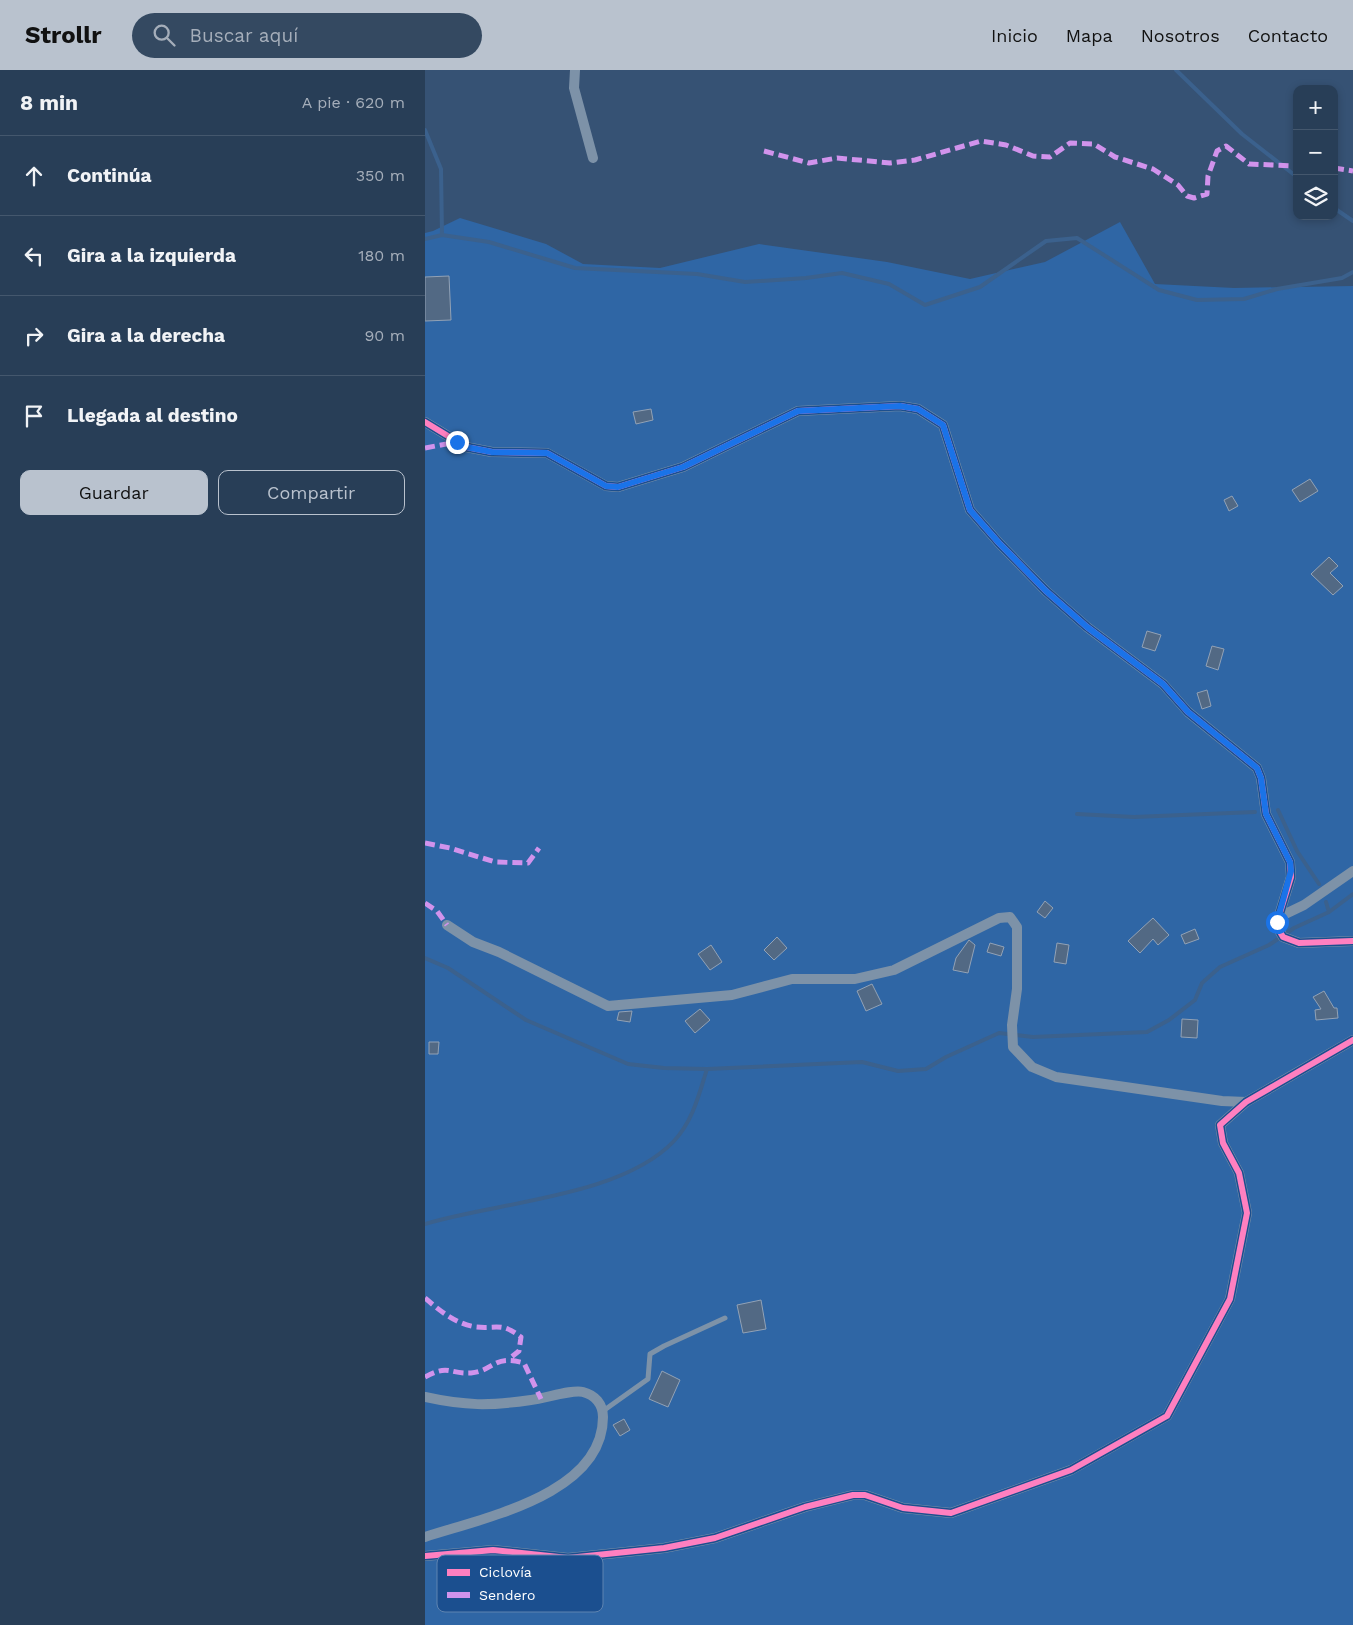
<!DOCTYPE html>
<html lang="es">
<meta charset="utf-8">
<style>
:root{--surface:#283e57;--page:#344961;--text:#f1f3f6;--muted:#a5aeba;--line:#44576d;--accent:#b9c2ce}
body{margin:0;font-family:"Work Sans",sans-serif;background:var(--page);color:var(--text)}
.controls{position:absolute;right:15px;top:15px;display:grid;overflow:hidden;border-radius:10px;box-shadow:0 2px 8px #0003}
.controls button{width:45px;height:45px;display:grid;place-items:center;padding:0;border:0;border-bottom:1px solid var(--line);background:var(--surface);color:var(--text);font:25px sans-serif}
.stop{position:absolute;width:15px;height:15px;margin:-11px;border:4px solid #1a73e8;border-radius:50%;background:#fff}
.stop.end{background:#1a73e8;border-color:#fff;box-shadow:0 1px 5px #0008}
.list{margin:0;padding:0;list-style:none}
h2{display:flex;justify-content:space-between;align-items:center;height:65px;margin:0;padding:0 20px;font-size:21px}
h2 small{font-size:16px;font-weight:400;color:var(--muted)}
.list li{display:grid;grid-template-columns:32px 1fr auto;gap:15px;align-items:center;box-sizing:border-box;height:80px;padding:0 20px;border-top:1px solid var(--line)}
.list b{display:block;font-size:19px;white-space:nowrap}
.list em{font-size:16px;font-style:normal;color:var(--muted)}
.actions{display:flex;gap:10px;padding:15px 20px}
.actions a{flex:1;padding:11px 0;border:1px solid var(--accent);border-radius:10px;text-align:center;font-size:18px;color:var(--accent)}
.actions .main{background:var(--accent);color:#111}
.icon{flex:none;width:28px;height:28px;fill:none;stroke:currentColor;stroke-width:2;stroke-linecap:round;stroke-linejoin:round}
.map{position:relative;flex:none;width:928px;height:1555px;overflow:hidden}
header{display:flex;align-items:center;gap:30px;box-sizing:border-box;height:70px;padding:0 25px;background:var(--accent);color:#111}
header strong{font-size:24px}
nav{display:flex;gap:28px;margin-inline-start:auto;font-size:18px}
.search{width:350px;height:45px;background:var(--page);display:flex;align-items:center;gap:12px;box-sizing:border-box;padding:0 18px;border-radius:28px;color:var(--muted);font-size:19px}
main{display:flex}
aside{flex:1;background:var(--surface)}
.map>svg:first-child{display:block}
.green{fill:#2f66a5}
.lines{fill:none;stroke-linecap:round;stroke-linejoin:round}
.stream{stroke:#3b618d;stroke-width:4}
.building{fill:#526984;stroke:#92a2b6}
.lane{stroke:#7d92a8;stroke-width:5}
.street{stroke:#7d92a8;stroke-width:10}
.quiet{stroke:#d193ec;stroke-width:5;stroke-dasharray:10 5;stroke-linecap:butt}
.cycleway-casing{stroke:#1b4f8f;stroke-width:9}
.cycleway{stroke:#ff80c0;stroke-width:6}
.route{stroke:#1a73e8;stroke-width:6}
.key{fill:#1b4f8f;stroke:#5f84b1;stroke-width:1}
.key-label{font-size:14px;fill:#fff}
</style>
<header>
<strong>Strollr</strong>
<div class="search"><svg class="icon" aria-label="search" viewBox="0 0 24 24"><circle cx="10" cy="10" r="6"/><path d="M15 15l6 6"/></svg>Buscar aquí</div>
<nav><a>Inicio</a><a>Mapa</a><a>Nosotros</a><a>Contacto</a></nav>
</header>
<main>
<aside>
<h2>8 min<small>A pie · 620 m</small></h2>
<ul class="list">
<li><svg class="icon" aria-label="ahead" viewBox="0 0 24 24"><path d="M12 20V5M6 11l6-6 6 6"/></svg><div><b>Continúa</b></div><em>350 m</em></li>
<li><svg class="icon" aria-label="left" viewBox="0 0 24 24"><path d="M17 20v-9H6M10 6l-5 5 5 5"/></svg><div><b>Gira a la izquierda</b></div><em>180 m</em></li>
<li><svg class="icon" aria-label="right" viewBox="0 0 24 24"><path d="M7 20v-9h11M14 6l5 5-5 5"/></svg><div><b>Gira a la derecha</b></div><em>90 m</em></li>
<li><svg class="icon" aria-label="arrive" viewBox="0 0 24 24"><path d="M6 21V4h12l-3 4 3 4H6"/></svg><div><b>Llegada al destino</b></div></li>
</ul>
<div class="actions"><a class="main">Guardar</a><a>Compartir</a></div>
</aside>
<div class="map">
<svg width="928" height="1555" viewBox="0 0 928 1555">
<rect width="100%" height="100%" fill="#365274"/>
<path class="green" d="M35 148 121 174 158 194 235 198 334 174 462 192 545 209 620 192 695 152 730 214 809 218 928 216V1555H0V163L8 161Z"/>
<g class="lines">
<path class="stream" d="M751 0 817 64 872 107
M0 60 16 99 17 165
M909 138 928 151
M0 169 17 165 64 172 150 198 272 204 320 212 381 208 417 203 464 214 500 235 555 217 621 171 652 168 734 220 772 230 819 229 852 219 917 208 928 202
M853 740 872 781 894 814
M652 744 709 747 830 742
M901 832 904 842
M0 888 23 898 101 950 203 994 239 998 282 999 437 992 473 1001 501 999 521 987 574 963 608 967 722 962 744 950 770 930 777 913 795 897 844 875 869 858 904 842 928 824
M0 1154C72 1132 196 1127 249 1071 268 1051 274 1024 282 999"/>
</g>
<path class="building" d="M24 206 26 250 0 251V207Z
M226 339 228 350 211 354 208 342Z
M885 409 893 421 875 432 867 420Z
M807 426 813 436 804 441 799 430Z
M904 487 913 496 905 503 918 516 908 525 886 504Z
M722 561 736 565 730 581 717 577Z
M787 576 799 579 793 600 781 596Z
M782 620 786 636 777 639 772 623Z
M620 831 628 838 620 848 612 842Z
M728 848 744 865 733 875 728 869 715 883 703 871Z
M770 859 774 869 760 874 756 865Z
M352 867 362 878 349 890 339 880Z
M544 870 550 875 543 903 528 900 531 888Z
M565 873 579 877 576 886 562 882Z
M632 873 644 875 641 894 629 892Z
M286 875 297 892 285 900 273 884Z
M447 914 457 934 441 941 432 921Z
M899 921 909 938H912L913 948 891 950 890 940 896 939 888 927Z
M275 939 285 950 270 963 260 951Z
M207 941 205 952 192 950 194 942Z
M757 949 773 950 772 968 756 967Z
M4 972H14L13 984H4Z
M336 1230 341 1259 318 1263 312 1235Z
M237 1301 255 1310 243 1337 224 1329Z
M199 1349 205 1360 195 1366 188 1355Z"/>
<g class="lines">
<path class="lane" d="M178 1341 223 1309 225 1284 239 1276 300 1248"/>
<path class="street" d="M150 0 149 18 168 88
M0 352 41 377 67 382 122 383 181 416 193 417 258 397 373 341 475 336 493 339 518 355 545 440 574 473 621 521 662 557 738 614 763 642 832 698 836 708 841 744 865 792 866 807 852 852 854 860 858 867 874 873 928 871
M854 847 879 835 928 801
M22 855 48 872 74 882 183 936 307 925 367 909H430L469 900 574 848 585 847 592 857V919L587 955 588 977 607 997 631 1007 797 1031 821 1032
M0 1327C40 1336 65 1336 106 1330 119 1329 147 1319 158 1322 170 1325 178 1334 178 1347 178 1425 57 1448 0 1467
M0 1486 68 1480 143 1488 239 1478 290 1468 380 1437 428 1425H440L478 1438 526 1443 646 1400 742 1346 805 1229 822 1143 814 1103 798 1073 795 1055 821 1032 928 970"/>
<path class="quiet" d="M339 81 384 93 412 88 465 93 490 90 556 71 581 75 608 86 625 87 645 73 669 74 690 87 728 99 753 115 762 126 769 128 782 124 783 106 792 81 801 76 824 94 872 96
M909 98 928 101
M0 378 32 372
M0 773 25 778 70 792 103 793 114 778
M0 833 12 841 22 855
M0 1228C15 1241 31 1254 51 1257 73 1259 76 1252 96 1267L94 1281 84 1289
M0 1307C24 1294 23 1304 46 1303 69 1301 68 1284 99 1293L116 1329"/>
<g class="cycleway-casing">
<path id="cycleway" d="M0 352 41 377 67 382 122 383 181 416 193 417 258 397 373 341 475 336 493 339 518 355 545 440 574 473 621 521 662 557 738 614 763 642 832 698 836 708 841 744 865 792 866 807 852 852 854 860 858 867 874 873 928 871
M0 1486 68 1480 143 1488 239 1478 290 1468 380 1437 428 1425H440L478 1438 526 1443 646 1400 742 1346 805 1229 822 1143 814 1103 798 1073 795 1055 821 1032 928 970"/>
</g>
<use href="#cycleway" class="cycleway"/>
</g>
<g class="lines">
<path class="route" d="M32 372 41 377 67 382 122 383 181 416 193 417 258 397 373 341 475 336 493 339 518 355 545 440 574 473 621 521 662 557 738 614 763 642 832 698 836 708 841 744 865 792 866 801 852 852"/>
</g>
<rect x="12" y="1485" width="166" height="57" rx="8" class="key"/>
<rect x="22" y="1499" width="23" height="7" fill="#ff80c0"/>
<rect x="22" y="1522" width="23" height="6" fill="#d193ec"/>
<g class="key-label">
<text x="54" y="1507">Ciclovía</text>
<text x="54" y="1530">Sendero</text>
</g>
</svg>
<div class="controls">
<button>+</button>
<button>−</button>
<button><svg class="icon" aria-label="layers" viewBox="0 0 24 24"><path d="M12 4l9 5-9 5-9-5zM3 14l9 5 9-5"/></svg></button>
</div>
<div class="stop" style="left:852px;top:852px"></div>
<div class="stop end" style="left:32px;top:372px"></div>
</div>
</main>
